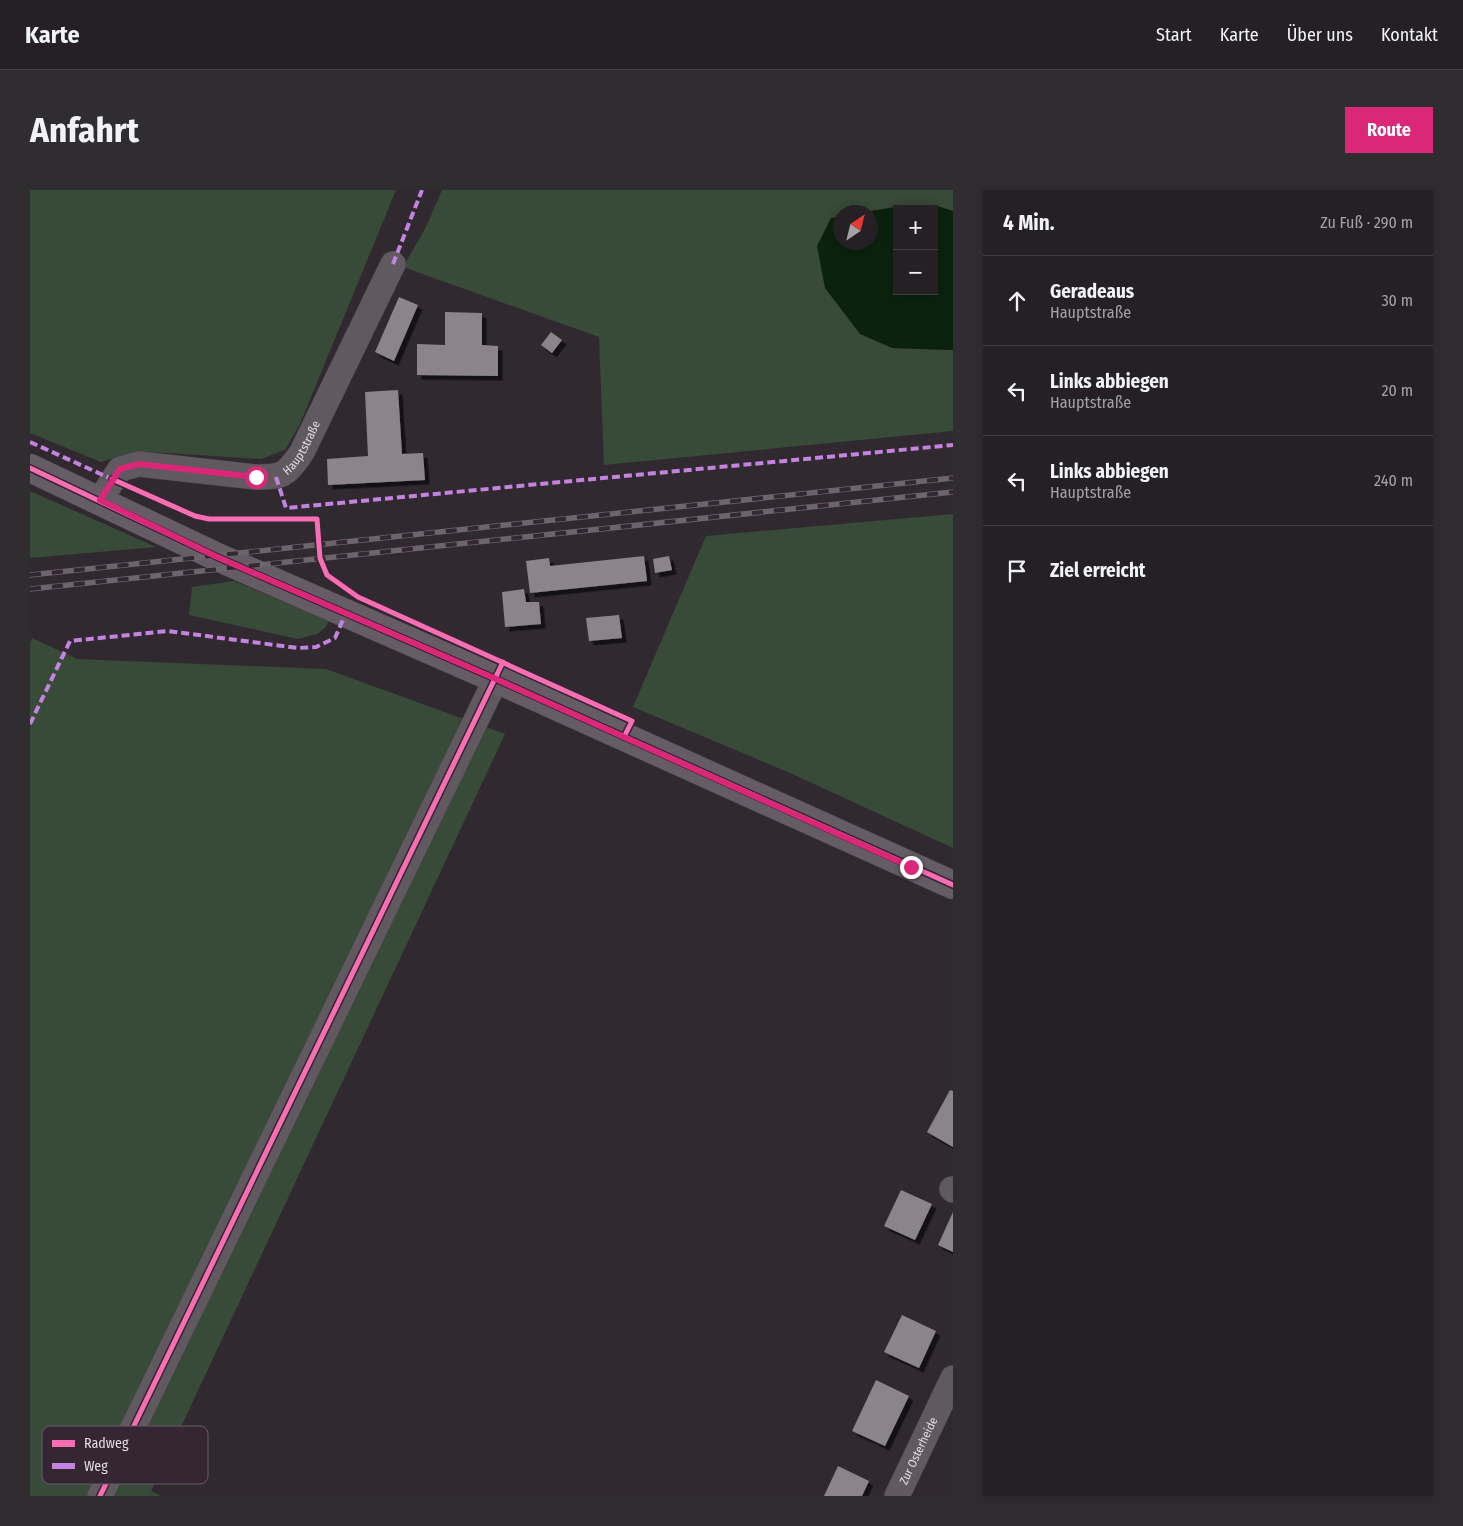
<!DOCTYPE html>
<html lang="de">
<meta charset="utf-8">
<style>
:root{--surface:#242024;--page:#302d31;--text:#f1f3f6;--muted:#a3a3a6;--line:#413e41;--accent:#db2777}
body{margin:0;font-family:"Fira Sans Condensed",sans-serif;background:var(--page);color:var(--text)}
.controls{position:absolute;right:15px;top:15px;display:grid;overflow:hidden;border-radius:0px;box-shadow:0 2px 12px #0003}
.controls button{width:45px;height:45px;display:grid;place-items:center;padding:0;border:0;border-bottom:1px solid var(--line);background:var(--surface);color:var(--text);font:25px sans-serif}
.compass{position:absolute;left:803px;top:15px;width:45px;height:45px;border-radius:50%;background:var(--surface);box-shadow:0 2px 12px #0003;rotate:35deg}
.stop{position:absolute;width:15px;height:15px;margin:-11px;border:4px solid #db2777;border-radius:50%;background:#fff}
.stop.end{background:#db2777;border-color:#fff;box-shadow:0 1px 5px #0008}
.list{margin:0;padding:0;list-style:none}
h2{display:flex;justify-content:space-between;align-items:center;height:65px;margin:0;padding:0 20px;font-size:21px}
h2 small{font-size:16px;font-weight:400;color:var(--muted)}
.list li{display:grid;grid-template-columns:32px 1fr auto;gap:15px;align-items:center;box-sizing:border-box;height:90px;padding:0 20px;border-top:1px solid var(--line)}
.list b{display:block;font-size:19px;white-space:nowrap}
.list p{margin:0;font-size:16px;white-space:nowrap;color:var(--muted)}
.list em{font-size:16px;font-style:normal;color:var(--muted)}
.icon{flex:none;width:28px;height:28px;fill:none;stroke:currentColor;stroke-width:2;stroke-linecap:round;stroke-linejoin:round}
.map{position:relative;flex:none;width:923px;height:1306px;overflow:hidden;border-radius:0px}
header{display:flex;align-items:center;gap:30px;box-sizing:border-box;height:70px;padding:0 25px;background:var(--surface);border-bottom:1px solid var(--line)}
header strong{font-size:24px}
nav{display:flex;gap:28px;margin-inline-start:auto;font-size:18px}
.intro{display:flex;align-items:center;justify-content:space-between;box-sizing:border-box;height:120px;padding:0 30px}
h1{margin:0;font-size:35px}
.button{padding:12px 22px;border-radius:0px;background:var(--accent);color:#fff;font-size:18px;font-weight:700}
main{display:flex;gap:30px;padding:0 30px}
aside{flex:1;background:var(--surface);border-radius:0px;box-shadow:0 2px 12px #0003}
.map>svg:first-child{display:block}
.green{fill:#384a38}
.water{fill:#0b220d;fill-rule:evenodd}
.building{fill:#8b858b;filter:url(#shadow)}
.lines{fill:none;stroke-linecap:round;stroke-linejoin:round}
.street-casing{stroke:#4c474c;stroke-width:26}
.secondary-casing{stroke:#4c474c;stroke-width:29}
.street{stroke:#605a60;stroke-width:25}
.secondary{stroke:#665c65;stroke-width:28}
.rail-casing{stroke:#6c666c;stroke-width:5.5}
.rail{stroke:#342633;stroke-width:4;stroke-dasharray:11;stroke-linecap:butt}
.quiet{stroke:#c483df;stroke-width:4;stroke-dasharray:8 4;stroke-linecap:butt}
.cycleway-casing{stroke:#342633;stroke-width:8}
.cycleway{stroke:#f96db3;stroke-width:5}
.route{stroke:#db2777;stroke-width:6}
.labels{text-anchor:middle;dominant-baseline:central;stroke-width:5;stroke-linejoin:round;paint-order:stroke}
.street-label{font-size:12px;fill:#e3dae2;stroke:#342633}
.key{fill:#342633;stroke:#695c68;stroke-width:1}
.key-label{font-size:14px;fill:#e3dae2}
</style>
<header>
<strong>Karte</strong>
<nav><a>Start</a><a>Karte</a><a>Über uns</a><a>Kontakt</a></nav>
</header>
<div class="intro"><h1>Anfahrt</h1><a class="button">Route</a></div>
<main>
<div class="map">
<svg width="923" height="1306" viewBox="0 0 923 1306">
<defs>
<filter id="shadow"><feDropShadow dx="4.5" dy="4.5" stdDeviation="0" flood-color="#0009"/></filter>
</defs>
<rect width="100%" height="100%" fill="#302a30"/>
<path class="green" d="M0 0H366L270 234 255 260 231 269 121 262 95 264 71 272 0 243Z
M412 0H923V21L903 15 872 16 835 22H811L810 27 801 29 787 56 862 158 923 160V241L574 275 569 147 373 77 396 37Z
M0 301 126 357 0 368Z
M923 324V658L760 583 603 517 676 346Z
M204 391 299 431 295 438 287 444 268 449 159 425 162 397Z
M2 448 47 469 296 479 475 544 121 1301 131 1306H0V453Z"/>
<path class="water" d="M904 15 923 21V160L862 158 830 144 795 98 787 56 801 28 810 27 811 52H841V22H835L872 16ZM867 19H904V101H867Z"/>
<path class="building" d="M369 107 388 115 364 171 345 162Z
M415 122 452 123V155L468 156V186L387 185V154L415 155Z
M521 142 532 150 522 163 511 155Z
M368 200 372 264 393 263 395 290 298 295 297 269 338 266 335 202Z
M614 366 617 391 500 403 496 371 519 368 520 376Z
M639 366 642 380 625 383 623 369Z
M494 399 496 412H509L511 434 475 437 472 402Z
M589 425 592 448 559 451 556 428Z
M920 900 923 901V957L897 942Z
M871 1000 902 1014 885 1050 854 1036Z
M923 1022V1062L908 1055Z
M872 1125 906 1141 889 1178 854 1162Z
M846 1190 879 1206 855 1256 822 1241Z
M808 1276 839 1291 832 1306H794Z"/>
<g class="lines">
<g class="street-casing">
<g id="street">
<path id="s1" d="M70 310 90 279 109 274 226 287C254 287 256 285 272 262L363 74"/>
<path d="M922 999 923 1000"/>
<path d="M70 1306 466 489"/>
<path id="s2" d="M867 1306 923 1188"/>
</g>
</g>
<g class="secondary-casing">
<path id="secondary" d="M0 278 185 366 466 489 923 695"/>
</g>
<use href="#street" class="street"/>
<use href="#secondary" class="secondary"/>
<g class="rail-casing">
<path id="rail" d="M0 385 923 288
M0 399 923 302"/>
</g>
<use href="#rail" class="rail"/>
<path class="quiet" d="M363 74 392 0
M0 252 84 290
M246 287 256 318 923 255
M0 534 40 451 138 441 268 458 286 457 305 448 316 423"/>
<g class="cycleway-casing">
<path id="cycleway" d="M0 278 185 366 466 489 923 695
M82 289 165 326 179 329H287L290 368 297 385 328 407 602 531 594 547
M70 1306 473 472"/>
</g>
<use href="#cycleway" class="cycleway"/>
</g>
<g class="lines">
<path class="route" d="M226 287 109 274 90 279 70 310 185 366 466 489 881 677"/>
</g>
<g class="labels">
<g class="street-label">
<text stroke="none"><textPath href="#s1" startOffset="234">Hauptstraße</textPath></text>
<text stroke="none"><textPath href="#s2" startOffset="50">Zur Osterheide</textPath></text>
</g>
</g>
<rect x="12" y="1236" width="166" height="58" rx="8" class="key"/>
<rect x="22" y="1250" width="23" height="7" fill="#f96db3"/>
<rect x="22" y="1273" width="23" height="6" fill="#c483df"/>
<g class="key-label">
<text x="54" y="1258">Radweg</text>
<text x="54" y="1281">Weg</text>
</g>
</svg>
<div class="controls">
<button>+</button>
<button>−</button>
</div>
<svg class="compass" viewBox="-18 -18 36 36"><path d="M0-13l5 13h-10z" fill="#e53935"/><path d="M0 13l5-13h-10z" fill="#a3a3a6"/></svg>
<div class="stop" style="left:226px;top:287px"></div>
<div class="stop end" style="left:881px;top:677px"></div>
</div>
<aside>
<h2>4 Min.<small>Zu Fuß · 290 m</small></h2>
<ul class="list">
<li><svg class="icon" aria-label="ahead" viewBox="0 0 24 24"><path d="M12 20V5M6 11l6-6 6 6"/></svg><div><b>Geradeaus</b><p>Hauptstraße</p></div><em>30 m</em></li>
<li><svg class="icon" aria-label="left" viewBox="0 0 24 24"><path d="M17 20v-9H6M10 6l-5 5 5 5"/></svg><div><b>Links abbiegen</b><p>Hauptstraße</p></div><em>20 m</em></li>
<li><svg class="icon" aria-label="left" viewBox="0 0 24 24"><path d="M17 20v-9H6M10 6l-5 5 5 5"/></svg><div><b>Links abbiegen</b><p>Hauptstraße</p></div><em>240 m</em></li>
<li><svg class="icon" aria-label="arrive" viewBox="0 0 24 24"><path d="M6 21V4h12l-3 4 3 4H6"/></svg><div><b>Ziel erreicht</b></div></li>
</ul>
</aside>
</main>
